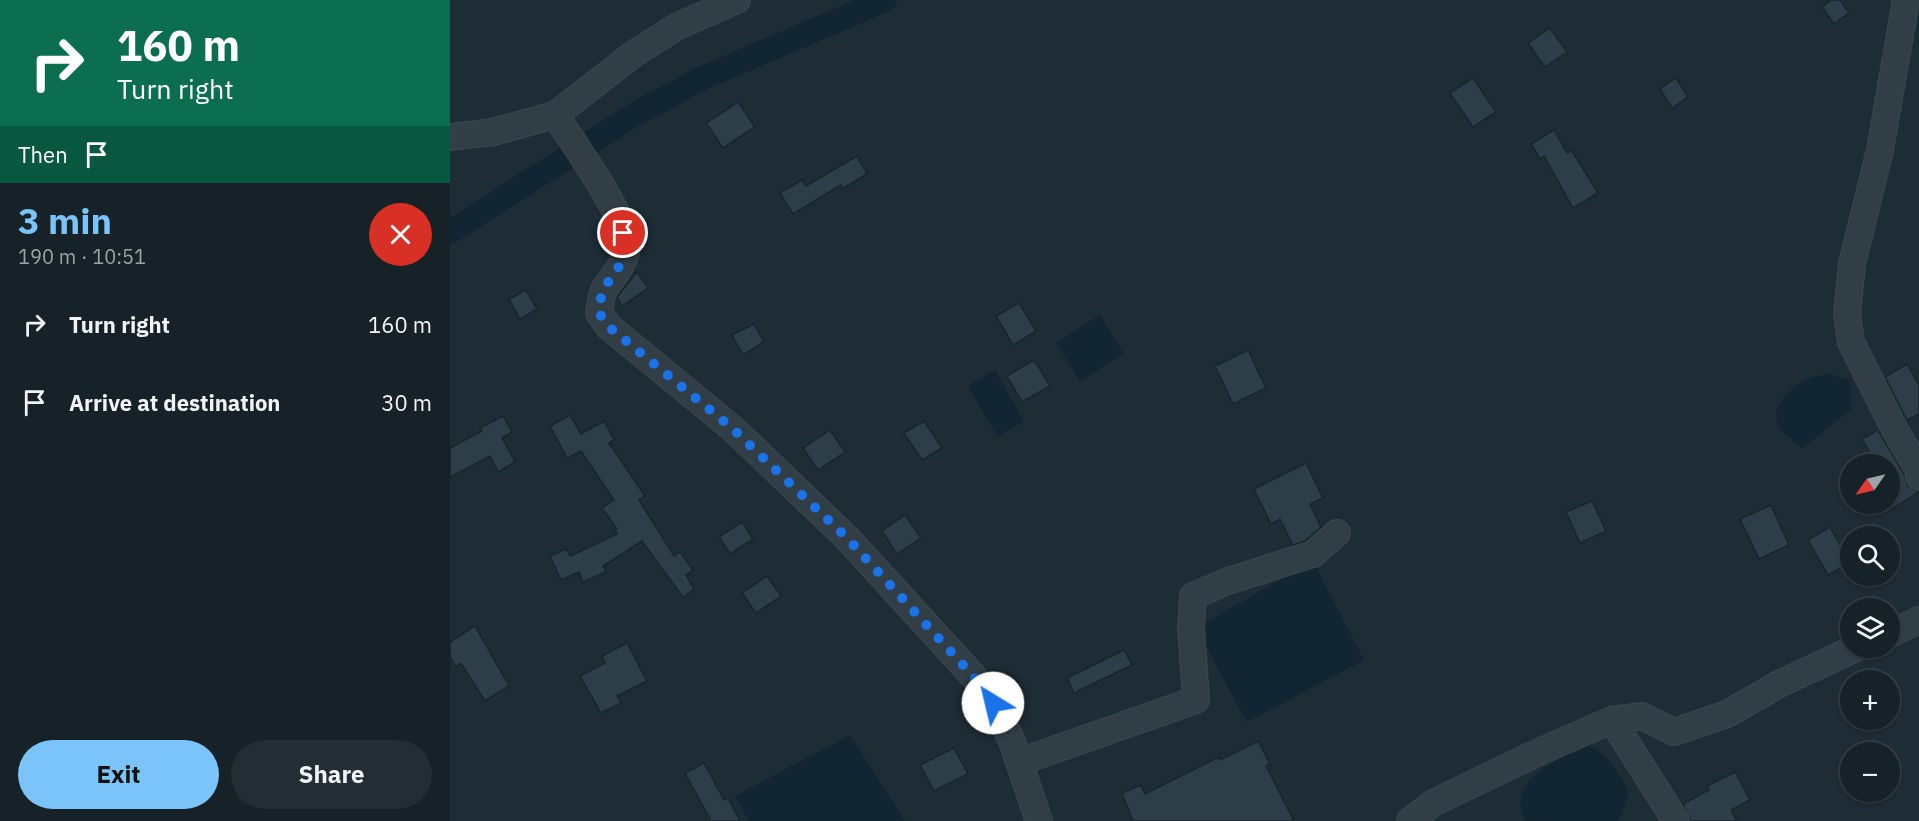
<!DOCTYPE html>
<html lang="en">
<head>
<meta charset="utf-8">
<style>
  :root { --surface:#162128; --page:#232e34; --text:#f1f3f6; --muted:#9ea3a8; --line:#353e45; --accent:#7ac4f9 }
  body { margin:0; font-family:"IBM Plex Sans",sans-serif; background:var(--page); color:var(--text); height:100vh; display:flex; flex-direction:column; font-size:22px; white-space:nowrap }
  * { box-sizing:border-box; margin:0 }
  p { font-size:20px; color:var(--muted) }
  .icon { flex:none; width:33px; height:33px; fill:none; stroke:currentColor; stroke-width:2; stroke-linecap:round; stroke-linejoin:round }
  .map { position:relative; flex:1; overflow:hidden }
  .details { display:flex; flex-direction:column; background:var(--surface); width:450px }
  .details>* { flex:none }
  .banner { background:#0b6e4f; color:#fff; overflow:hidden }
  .needle { width:39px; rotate:236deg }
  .controls { position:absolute; left:1390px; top:454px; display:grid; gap:12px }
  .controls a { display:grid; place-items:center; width:60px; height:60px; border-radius:50%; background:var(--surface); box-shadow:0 2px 4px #0004,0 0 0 2px var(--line); font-size:30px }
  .pin { position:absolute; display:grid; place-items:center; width:51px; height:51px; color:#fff; margin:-26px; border:3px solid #fff; border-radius:50%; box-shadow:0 2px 6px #0007 }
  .me { position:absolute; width:66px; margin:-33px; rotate:324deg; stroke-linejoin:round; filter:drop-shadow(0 0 4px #0008) }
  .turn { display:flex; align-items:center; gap:21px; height:126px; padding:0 18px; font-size:27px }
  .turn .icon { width:78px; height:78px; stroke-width:2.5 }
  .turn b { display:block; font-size:42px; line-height:51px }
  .then { display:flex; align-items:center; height:57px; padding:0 18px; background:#0003; gap:12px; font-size:22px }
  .round { display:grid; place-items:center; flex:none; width:63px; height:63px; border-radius:32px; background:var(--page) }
  .overview { display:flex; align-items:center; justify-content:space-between; height:102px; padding:0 18px }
  h1 { font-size:36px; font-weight:700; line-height:45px; color:var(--accent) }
  .action { display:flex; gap:12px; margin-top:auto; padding:12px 18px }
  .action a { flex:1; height:69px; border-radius:36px; background:var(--accent); color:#111; font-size:24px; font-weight:700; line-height:69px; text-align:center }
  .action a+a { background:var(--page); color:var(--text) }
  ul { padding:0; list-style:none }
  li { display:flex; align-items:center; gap:18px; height:78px; padding:0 18px }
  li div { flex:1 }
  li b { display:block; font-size:22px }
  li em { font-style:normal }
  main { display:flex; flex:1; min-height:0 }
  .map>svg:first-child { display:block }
  .water { fill:#122532 }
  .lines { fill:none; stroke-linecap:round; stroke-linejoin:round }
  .canal { stroke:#122532; stroke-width:24 }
  .building { fill:#2d3e49; stroke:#19252c; stroke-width:1.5 }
  .minor-casing { stroke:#3b474f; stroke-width:28 }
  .minor { stroke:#323e46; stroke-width:26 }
  .route { stroke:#1a73e8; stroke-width:10; stroke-dasharray:0 18 }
</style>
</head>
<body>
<main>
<section class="details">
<div class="banner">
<div class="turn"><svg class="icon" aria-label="right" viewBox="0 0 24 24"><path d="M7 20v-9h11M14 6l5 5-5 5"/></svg><div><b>160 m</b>Turn right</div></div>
<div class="then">Then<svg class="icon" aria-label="arrive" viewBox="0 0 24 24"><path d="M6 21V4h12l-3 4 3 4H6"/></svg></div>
</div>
<div class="overview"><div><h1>3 min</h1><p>190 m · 10:51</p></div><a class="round" style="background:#d93025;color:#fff"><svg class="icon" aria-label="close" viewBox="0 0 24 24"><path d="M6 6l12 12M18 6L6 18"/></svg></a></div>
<ul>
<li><svg class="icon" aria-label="right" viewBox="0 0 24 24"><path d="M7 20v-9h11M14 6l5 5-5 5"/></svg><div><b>Turn right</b></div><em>160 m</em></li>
<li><svg class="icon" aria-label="arrive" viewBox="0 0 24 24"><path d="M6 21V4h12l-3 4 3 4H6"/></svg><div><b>Arrive at destination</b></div><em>30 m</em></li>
</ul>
<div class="action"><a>Exit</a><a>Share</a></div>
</section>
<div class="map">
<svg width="1469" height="821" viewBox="0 0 1469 821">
  <rect width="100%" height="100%" fill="#1e2c35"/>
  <!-- water -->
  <g class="water">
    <polygon points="650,315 674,354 630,381 606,343"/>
    <polygon points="545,370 574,422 547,436 518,386"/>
    <path d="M 1379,374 L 1400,380 L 1401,409 L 1352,449 L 1327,426 C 1327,420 1325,412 1328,407 C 1338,387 1358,376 1379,374 Z"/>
    <polygon points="863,561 914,660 797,722 746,628"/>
    <polygon points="400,735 455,821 299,821 285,796"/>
    <path d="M 1136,745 C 1160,755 1167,770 1179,793 L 1171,816 L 1166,821 L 1076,821 C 1054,782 1107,760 1136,745 Z"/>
  </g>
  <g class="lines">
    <!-- canal -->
    <polyline class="canal" points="0,232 190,111 257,76 435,0"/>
  </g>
  <!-- building -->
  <g class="building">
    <polygon points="1381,0 1390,0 1399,13 1384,24 1372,7"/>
    <polygon points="1100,28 1117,52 1095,67 1078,43"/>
    <polygon points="1023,78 1046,112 1023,127 1000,93"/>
    <polygon points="1226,78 1238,97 1222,108 1210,89"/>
    <polygon points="288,102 305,127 273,148 256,123"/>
    <polygon points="1104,130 1117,153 1122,151 1148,193 1123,208 1094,156 1090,159 1081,144"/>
    <polygon points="407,156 417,174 392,189 391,185 343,214 330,193 352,180 356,186"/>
    <polygon points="187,272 198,288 172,306 167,297"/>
    <polygon points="76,290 87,309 70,319 59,299"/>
    <polygon points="569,303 586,331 563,345 546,316"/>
    <polygon points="304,324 314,342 293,355 282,335"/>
    <polygon points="798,350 816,388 783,404 765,366"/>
    <polygon points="584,360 600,386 572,402 557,376"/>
    <polygon points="1457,364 1469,385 1469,414 1457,420 1435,377"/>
    <polygon points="120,415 131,434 154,421 164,440 159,443 195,496 189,500 224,556 230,552 243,570 236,575 244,589 233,597 192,541 153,566 156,572 133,582 129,572 111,580 100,556 116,549 120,556 167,534 165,531 167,529 152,508 164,500 131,451 117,458 100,426"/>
    <polygon points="53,416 62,432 52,438 65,462 48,472 40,456 0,477 0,448 32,431 30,428"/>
    <polygon points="474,421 492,448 472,460 454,433"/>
    <polygon points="380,430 395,452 368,470 353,448"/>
    <polygon points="1428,430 1454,474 1457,486 1469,492 1440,510 1440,465 1427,465 1412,439"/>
    <polygon points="856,463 873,498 860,504 871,527 855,541 843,545 830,519 821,524 804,489"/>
    <polygon points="1142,501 1156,531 1130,543 1116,512"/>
    <polygon points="1321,505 1339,545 1309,559 1290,519"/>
    <polygon points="455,515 471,538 447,554 432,531"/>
    <polygon points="292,522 303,539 280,554 269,537"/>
    <polygon points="1380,527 1400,563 1378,575 1358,540"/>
    <polygon points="317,576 331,596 306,613 292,593"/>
    <polygon points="25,626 59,686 35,701 11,663 6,667 0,656 0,642"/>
    <polygon points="177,643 197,681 167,696 171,703 151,713 130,676 155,663 152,656"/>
    <polygon points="674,650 682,665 624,693 617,678"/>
    <polygon points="808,741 820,764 816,766 844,821 683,821 672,793 691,785 695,794 769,757 770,760"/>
    <polygon points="504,748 518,774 484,791 470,765"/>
    <polygon points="254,763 274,800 278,798 290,821 261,821 235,773"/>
    <polygon points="1285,772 1300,800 1281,810 1287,821 1241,821 1233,804 1259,790 1257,786"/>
  </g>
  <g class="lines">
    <!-- minor casing -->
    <g class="minor-casing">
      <g id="minor">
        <polyline points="1456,0 1430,150 1402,264 1397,314 1401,342 1445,430 1468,469 1469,477"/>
        <path d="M 105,115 C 122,141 176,216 177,245 C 177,262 162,277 154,290 C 151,297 150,305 149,313 L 159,327 L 282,428 L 398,539 L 524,677 L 543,703 L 562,741 L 589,821"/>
        <polyline points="0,137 43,132 105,115 185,53 228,26 287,0"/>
        <polyline points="1440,634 1469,620"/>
        <polyline points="1162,720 1226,821"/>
        <polyline points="569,762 746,700 741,627 743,596 778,581 863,554 887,533"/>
        <polyline points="960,821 983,803 1091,751 1162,720 1192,716 1224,732 1277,714 1331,683 1406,648"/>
      </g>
    </g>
    <!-- minor -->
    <use href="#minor" class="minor"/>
  </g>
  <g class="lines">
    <!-- route -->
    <path class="route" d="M 173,233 C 183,262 161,270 152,294 C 150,300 150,307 149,313 L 159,327 L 282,428 L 398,539 L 524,677 L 543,703"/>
  </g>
</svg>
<div class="controls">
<a><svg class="needle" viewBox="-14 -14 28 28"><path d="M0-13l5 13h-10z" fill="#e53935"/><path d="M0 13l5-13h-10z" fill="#9ea3a8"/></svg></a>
<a><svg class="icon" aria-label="search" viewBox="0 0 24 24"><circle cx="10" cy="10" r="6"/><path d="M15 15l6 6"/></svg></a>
<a><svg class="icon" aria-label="layers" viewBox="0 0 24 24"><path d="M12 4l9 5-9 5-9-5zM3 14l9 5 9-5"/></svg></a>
<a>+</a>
<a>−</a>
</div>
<div class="pin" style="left:173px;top:233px;background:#d93025"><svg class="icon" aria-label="arrive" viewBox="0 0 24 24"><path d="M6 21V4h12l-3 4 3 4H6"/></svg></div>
<svg class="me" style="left:543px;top:703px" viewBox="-20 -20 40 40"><circle r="19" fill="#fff"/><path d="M0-13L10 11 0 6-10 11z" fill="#1a73e8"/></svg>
</div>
</main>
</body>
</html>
